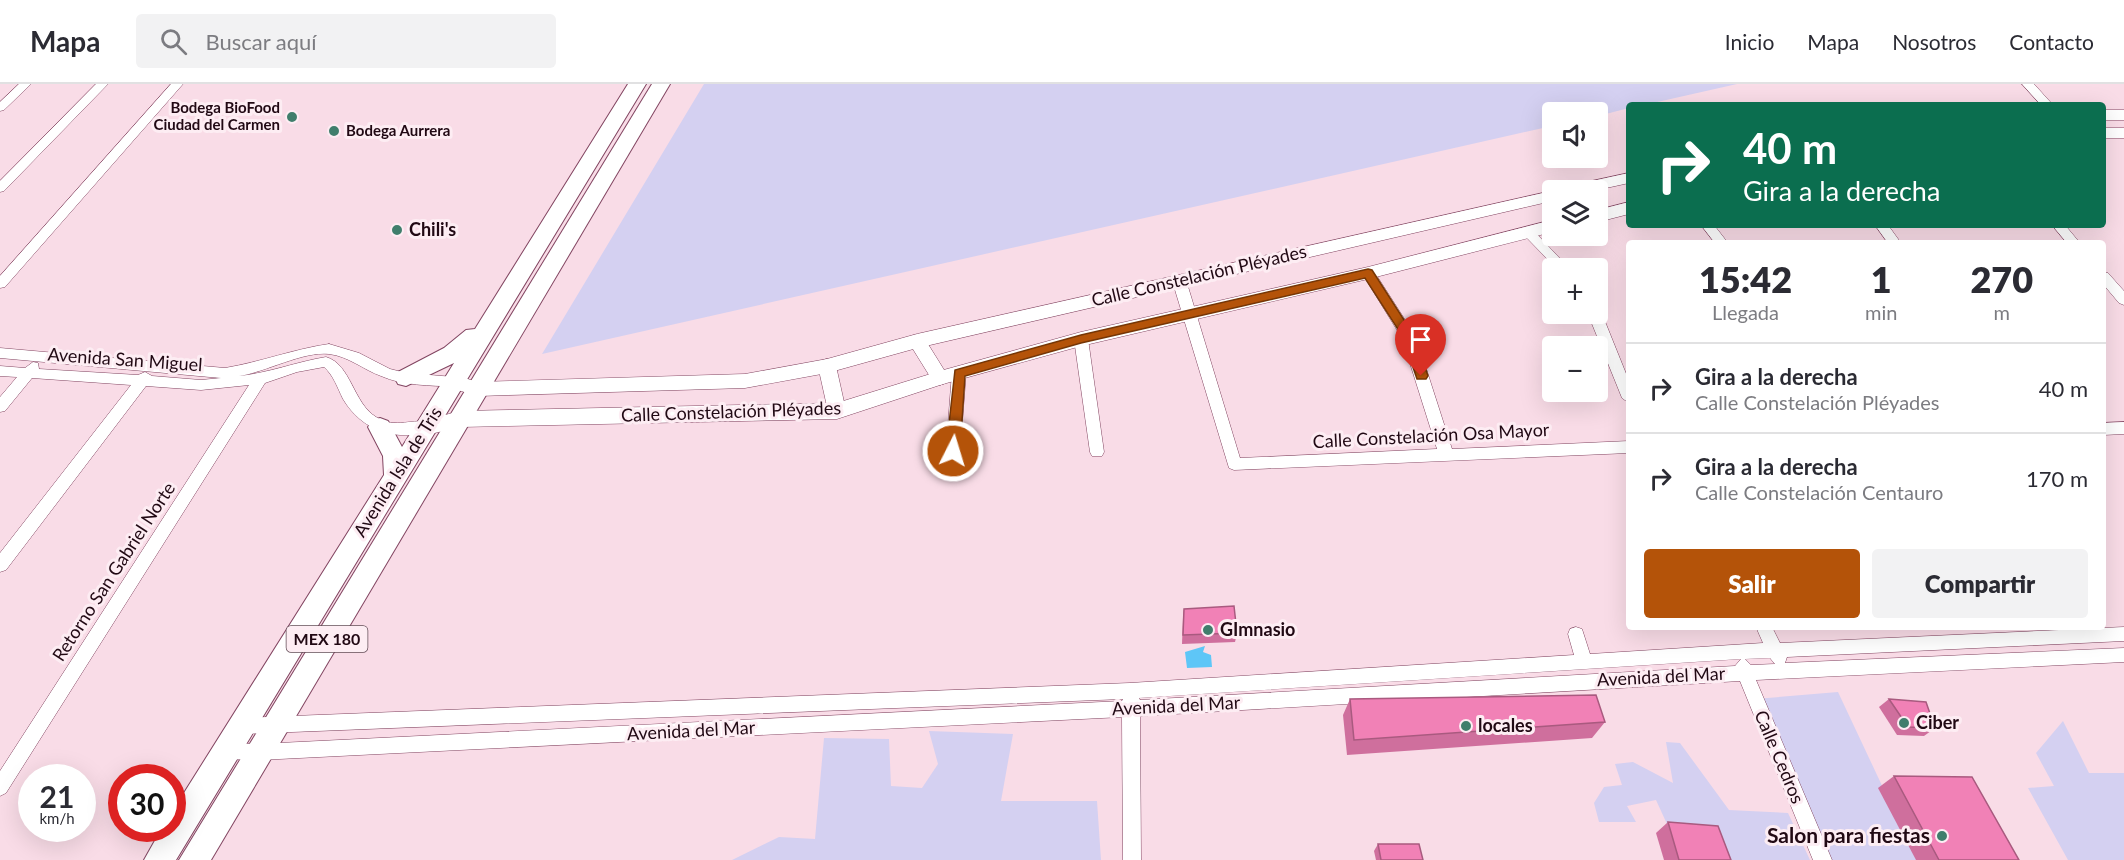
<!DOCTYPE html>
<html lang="es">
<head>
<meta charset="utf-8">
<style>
  :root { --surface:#fff; --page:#f2f2f3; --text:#2b2b33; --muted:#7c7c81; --line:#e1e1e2; --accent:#b45309 }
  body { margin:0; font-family:Lato,sans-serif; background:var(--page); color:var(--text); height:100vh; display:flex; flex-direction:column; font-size:22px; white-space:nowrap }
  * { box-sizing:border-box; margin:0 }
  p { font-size:20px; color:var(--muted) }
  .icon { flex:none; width:33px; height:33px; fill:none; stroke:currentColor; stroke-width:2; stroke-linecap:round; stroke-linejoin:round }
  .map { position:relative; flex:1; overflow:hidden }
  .drawer { position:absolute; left:1626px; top:156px; width:480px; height:390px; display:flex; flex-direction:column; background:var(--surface); border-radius:6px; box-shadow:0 6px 24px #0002 }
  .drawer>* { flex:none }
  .hud { position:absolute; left:1626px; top:18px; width:480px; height:126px; border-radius:6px; box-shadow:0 6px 24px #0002; background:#0b6e4f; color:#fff; overflow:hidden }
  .tools { position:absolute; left:1542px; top:18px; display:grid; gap:12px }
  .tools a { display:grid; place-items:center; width:66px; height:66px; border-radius:6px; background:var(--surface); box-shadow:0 6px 24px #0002; font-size:30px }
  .speed { position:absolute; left:18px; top:680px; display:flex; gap:12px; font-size:30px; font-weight:700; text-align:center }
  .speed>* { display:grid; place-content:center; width:78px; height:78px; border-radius:50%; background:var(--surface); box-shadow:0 6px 24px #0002; line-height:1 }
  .speed small { font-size:15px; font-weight:400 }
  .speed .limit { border:9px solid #d22; background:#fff; color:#111 }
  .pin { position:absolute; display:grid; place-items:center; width:51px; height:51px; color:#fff; margin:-62px -26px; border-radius:50% 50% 50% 0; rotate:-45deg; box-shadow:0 0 6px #0007 }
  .pin .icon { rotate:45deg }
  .me { position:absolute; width:66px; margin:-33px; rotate:5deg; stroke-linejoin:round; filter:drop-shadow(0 0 4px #0008) }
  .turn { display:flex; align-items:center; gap:21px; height:126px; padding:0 18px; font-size:27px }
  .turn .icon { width:78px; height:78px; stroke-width:2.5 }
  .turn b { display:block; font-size:42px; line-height:51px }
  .eta { display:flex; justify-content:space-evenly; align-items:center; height:102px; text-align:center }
  .eta b { font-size:36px; font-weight:800; line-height:42px }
  .primary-button { display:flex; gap:12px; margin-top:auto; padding:12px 18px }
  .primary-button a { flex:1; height:69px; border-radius:6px; background:var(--accent); color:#fff; font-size:24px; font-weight:800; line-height:69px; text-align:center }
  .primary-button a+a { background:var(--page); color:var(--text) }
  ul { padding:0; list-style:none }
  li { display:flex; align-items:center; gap:18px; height:90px; padding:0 18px; border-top:2px solid var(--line) }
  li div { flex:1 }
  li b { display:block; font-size:22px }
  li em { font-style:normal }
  header { display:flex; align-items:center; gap:36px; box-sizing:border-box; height:84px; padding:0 30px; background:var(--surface); border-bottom:2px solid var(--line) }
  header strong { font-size:28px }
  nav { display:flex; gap:33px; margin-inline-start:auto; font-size:21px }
  .search { width:420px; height:54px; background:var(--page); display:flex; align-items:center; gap:15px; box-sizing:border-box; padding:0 21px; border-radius:6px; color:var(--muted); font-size:22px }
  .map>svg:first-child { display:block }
  .green { fill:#d4d0f1 }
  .water { fill:#5ec6f7 }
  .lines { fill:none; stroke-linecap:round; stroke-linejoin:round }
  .minor-casing { stroke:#824561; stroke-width:1 }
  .tertiary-casing { stroke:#824561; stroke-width:1 }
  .secondary-casing { stroke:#824561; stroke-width:1 }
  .primary-casing { stroke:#824561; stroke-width:2 }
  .minor { fill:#fff; fill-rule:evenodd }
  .tertiary { fill:#fff; fill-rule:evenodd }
  .secondary { fill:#fff; fill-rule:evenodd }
  .primary { fill:#fff; fill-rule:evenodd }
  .wall { fill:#cf6f9d }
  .building { fill:#f181b6; stroke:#a95a7f; stroke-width:1.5 }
  .route { fill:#b45309; stroke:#753606; stroke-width:1.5 }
  .poi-dot { fill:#407e6c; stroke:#fdedf3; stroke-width:2 }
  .labels { text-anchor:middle; stroke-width:6; stroke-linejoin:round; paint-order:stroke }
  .far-poi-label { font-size:15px; font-weight:bold; fill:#210914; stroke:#fdedf3; text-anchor:end }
  .shield { fill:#fdedf3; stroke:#634d57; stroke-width:1.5 }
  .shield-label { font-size:16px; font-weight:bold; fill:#210914 }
  .poi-label { font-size:18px; font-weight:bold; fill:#210914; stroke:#fdedf3; text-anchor:start }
  .street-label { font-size:18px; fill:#210914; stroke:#fdedf3 }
  .near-poi-label { font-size:21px; font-weight:bold; fill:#210914; stroke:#fdedf3; text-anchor:end }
</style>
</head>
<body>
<header>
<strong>Mapa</strong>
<div class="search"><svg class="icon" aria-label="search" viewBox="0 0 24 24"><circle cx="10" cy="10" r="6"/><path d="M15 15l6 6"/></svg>Buscar aquí</div>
<nav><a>Inicio</a><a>Mapa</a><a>Nosotros</a><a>Contacto</a></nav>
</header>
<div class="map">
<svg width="2124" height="776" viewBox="0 0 2124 776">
  <rect width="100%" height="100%" fill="#f9dce7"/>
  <!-- green -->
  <g class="green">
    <polygon points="704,0 1737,0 1644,21 1629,21 1629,24 1598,32 1598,28 1552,28 1552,42 542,270"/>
    <polygon points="1838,608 1917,776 1824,776 1755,615"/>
    <polygon points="2063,637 2089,689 2124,689 2124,776 2068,776 2028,704 2054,702 2036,669"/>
    <polygon points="929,647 1013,650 1001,717 1097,717 1101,776 732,776 779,753 815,755 824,654 889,655 891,702 922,704 938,680"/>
    <polygon points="1666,658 1680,659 1729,726 1788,729 1810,776 1718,776 1667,740 1656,716 1627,722 1636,738 1599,738 1594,719 1604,703 1622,701 1615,680 1633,678 1673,699"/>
  </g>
  <!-- water -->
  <polygon class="water" points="1205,562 1203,568 1211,571 1212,583 1187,584 1185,568"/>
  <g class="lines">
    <!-- minor casing -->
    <g class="minor-casing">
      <g id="minor">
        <polygon points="19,0 31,0 4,26 0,27 0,18"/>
        <polygon points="96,0 108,0 4,107 0,108 0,97"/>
        <polygon points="171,0 183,0 5,203 0,204 0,192"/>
        <polygon points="2022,0 2034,0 2053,21 2041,21"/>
        <polygon points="1701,141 1714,141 1728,159 1715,159"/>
        <polygon points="1875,141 1888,141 1901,159 1888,159"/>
        <polygon points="2052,141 2065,141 2080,159 2067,159"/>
        <polygon points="1528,144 1532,145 1569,184 1556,184 1524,151 1522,148"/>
        <polygon points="1368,185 1373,186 1416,253 1452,365 1629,357 1629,369 1234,386 1229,384 1172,196 1179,192 1186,196 1240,374 1437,365 1402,254 1362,189"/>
        <polygon points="2103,188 2108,189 2124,207 2124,221 2119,219 2103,200"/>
        <polygon points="1598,226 1602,230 1629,297 1629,319 1622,314 1588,230 1598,230"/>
        <polygon points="1081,250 1088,255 1104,368 1102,372 1092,372 1090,368 1074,255"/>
        <path d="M 329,260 L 359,269 L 390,285 L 406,289 L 454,293 L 461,298 L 454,303 C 430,301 403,302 381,292 C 364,286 348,272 329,270 C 303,267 266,288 239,292 C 269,289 296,278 326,273 C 351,280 353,319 376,333 C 396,346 413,333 431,339 L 433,343 L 431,347 C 396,358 362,347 343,315 C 337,303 334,292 324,283 L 297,288 L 265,299 L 6,709 L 0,712 L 0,687 L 249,301 L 201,306 L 146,302 L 6,486 L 0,488 L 0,469 L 131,301 L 32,294 L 5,327 L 0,328 L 0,313 L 17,293 L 0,292 L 0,282 L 25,284 L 33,278 L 38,279 L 39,285 L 138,291 L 145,288 L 152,292 L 201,296 L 221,294 L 0,274 L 0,264 L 225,284 C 261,278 294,265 329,260 Z"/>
        <polygon points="959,284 966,289 960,367 958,371 948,371 946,367 952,289"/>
        <polygon points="2124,338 2124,350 2103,351 2103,339"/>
        <path d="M 1576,543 L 1582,545 L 1590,570 L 1763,559 L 1756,543 L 1772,543 L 1780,559 L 2124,543 L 2124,557 L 1787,573 L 1785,579 L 2124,564 L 2124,578 L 1756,596 L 1832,776 L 1813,776 L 1740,597 L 1140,632 L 1141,776 L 1123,776 L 1122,633 L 259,676 L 228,675 L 222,673 L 219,667 L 222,661 L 228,659 L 259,660 L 1122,617 L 1123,615 L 242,650 L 236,648 L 233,642 L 236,636 L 242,634 L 1130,599 L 1574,571 L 1568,550 L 1570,545 ZM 1770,574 L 1775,580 L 1751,581 L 1745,575 ZM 1741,575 L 1735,582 L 1140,616 L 1139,614 Z"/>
      </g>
    </g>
    <!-- tertiary casing -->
    <g class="tertiary-casing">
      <g id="tertiary">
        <polygon points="917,251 923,252 946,289 949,294 946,299 940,301 934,299 911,262 908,257 911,252"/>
        <polygon points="827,275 833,277 836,282 846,327 844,332 837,334 830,332 828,327 818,282 821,277"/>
      </g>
    </g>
    <!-- secondary casing -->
    <g class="secondary-casing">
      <g id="secondary">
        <rect x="2103" y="26" width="21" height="10"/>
        <rect x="2103" y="44" width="21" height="10"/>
        <polygon points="1629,89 1629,99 1597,106 1567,106 1569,102"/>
        <polygon points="1552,107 1552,117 917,264 827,289 745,304 478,312 447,303 444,298 447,293 454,291 478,298 745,290 827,275 917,250"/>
        <polygon points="1629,118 1629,130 1598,138 1598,126"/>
        <polygon points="1552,136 1552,148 1368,195 1081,262 943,300 837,335 460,343 426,351 419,348 416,343 419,338 460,327 837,319 940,287 1081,248 1368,183"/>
      </g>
    </g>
    <!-- primary casing -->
    <g class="primary-casing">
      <g id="primary">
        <polygon points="628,0 646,0 176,776 144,776 162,744 172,744 172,728 384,391 383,372 368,343 372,337 380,334 388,337 402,363 454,279 406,302 398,300 395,294 398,288 444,264 466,246 475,245"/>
        <polygon points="652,0 670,0 211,776 179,776"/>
      </g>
    </g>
    <!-- minor -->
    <use href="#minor" class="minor"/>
    <!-- tertiary -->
    <use href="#tertiary" class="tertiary"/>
    <!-- secondary -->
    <use href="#secondary" class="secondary"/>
    <!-- primary -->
    <use href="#primary" class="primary"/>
  </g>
  <!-- wall -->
  <g class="wall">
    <polygon points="1184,525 1237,549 1235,558 1182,560 1183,534"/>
    <polygon points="1350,615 1605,638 1592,654 1347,671 1343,631"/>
    <polygon points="1889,615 1935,644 1924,652 1897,651 1879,623"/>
    <polygon points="1894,692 2019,776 1916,776 1878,704"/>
    <polygon points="1668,738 1731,776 1664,776 1656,749"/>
    <polygon points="1378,760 1423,776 1376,776 1374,767"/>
  </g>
  <!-- building -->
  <g class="building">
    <polygon points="1234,522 1237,549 1183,551 1184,525"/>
    <polygon points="1596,611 1605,638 1354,656 1350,615"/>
    <polygon points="1889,615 1926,618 1935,644 1908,643"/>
    <polygon points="1894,692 1972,693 2019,776 1939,776"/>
    <polygon points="1668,738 1718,742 1731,776 1679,776"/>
    <polygon points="1378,760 1419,760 1423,776 1381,776"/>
  </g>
  <!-- route -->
  <polygon class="route" points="1368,185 1372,186 1415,253 1428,292 1426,295 1417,295 1403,253 1365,194 1081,259 965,292 960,367 953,372 946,367 955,286 1081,251"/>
  <!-- markers -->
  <g class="poi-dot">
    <circle cx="292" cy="33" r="6"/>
    <circle cx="334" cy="47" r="6"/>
    <circle cx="397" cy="146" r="6"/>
    <circle cx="1208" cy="546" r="6"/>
    <circle cx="1904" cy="639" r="6"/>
    <circle cx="1466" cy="642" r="6"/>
    <circle cx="1942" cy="752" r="6"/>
  </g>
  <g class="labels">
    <!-- far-poi labels -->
    <g class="far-poi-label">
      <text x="280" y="29">Bodega BioFood<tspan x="280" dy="17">Ciudad del Carmen</tspan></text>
      <text x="346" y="52" text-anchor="start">Bodega Aurrera</text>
    </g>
    <!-- shield labels -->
    <rect class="shield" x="286.5" y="542" width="81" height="26" rx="4.5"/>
    <g class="shield-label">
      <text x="327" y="561">MEX 180</text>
    </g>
    <!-- poi labels -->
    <g class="poi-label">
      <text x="409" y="152">Chili's</text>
      <text x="1220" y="552">GImnasio</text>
      <text x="1916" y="645">Ciber</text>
      <text x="1478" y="648">locales</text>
    </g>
    <!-- street labels -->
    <g class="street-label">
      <text transform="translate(1199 192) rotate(-13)" y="6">Calle Constelación Pléyades</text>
      <text transform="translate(125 276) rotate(4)" y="6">Avenida San Miguel</text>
      <text transform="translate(731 328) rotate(-2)" y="6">Calle Constelación Pléyades</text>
      <text transform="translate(1431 352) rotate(-3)" y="6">Calle Constelación Osa Mayor</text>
      <text transform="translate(398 388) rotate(-58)" y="6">Avenida Isla de Tris</text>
      <text transform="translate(114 488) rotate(-57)" y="6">Retorno San Gabriel Norte</text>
      <text transform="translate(1661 593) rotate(-3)" y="6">Avenida del Mar</text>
      <text transform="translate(1176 622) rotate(-3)" y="6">Avenida del Mar</text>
      <text transform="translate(691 647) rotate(-3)" y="6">Avenida del Mar</text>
      <text transform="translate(1779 673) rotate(67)" y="6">Calle Cedros</text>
    </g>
    <!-- near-poi labels -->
    <g class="near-poi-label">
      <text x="1930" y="759">Salon para fiestas</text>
    </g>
  </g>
</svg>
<div class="tools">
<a><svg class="icon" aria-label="sound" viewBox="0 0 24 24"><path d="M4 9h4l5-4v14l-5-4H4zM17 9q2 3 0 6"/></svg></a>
<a><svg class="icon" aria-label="layers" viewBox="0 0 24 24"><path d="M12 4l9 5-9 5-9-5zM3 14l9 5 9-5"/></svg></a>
<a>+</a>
<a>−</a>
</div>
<div class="speed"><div>21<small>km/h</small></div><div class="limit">30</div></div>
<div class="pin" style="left:1421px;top:292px;background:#d93025"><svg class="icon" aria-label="arrive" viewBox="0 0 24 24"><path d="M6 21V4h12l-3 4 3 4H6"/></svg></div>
<svg class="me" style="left:953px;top:367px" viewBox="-20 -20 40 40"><circle r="17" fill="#b45309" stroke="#fff" stroke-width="3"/><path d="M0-11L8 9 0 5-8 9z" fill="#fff"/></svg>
<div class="hud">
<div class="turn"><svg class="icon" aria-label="right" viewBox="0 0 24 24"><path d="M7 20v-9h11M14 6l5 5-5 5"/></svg><div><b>40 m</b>Gira a la derecha</div></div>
</div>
<section class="drawer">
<div class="eta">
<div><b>15:42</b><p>Llegada</p></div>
<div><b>1</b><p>min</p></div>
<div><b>270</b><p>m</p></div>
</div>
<ul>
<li><svg class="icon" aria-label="right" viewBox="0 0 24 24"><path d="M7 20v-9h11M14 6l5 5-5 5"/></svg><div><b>Gira a la derecha</b><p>Calle Constelación Pléyades</p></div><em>40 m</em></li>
<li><svg class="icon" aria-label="right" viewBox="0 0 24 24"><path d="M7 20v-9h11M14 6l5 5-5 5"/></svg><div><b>Gira a la derecha</b><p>Calle Constelación Centauro</p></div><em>170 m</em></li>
</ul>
<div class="primary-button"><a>Salir</a><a>Compartir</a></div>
</section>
</div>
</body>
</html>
